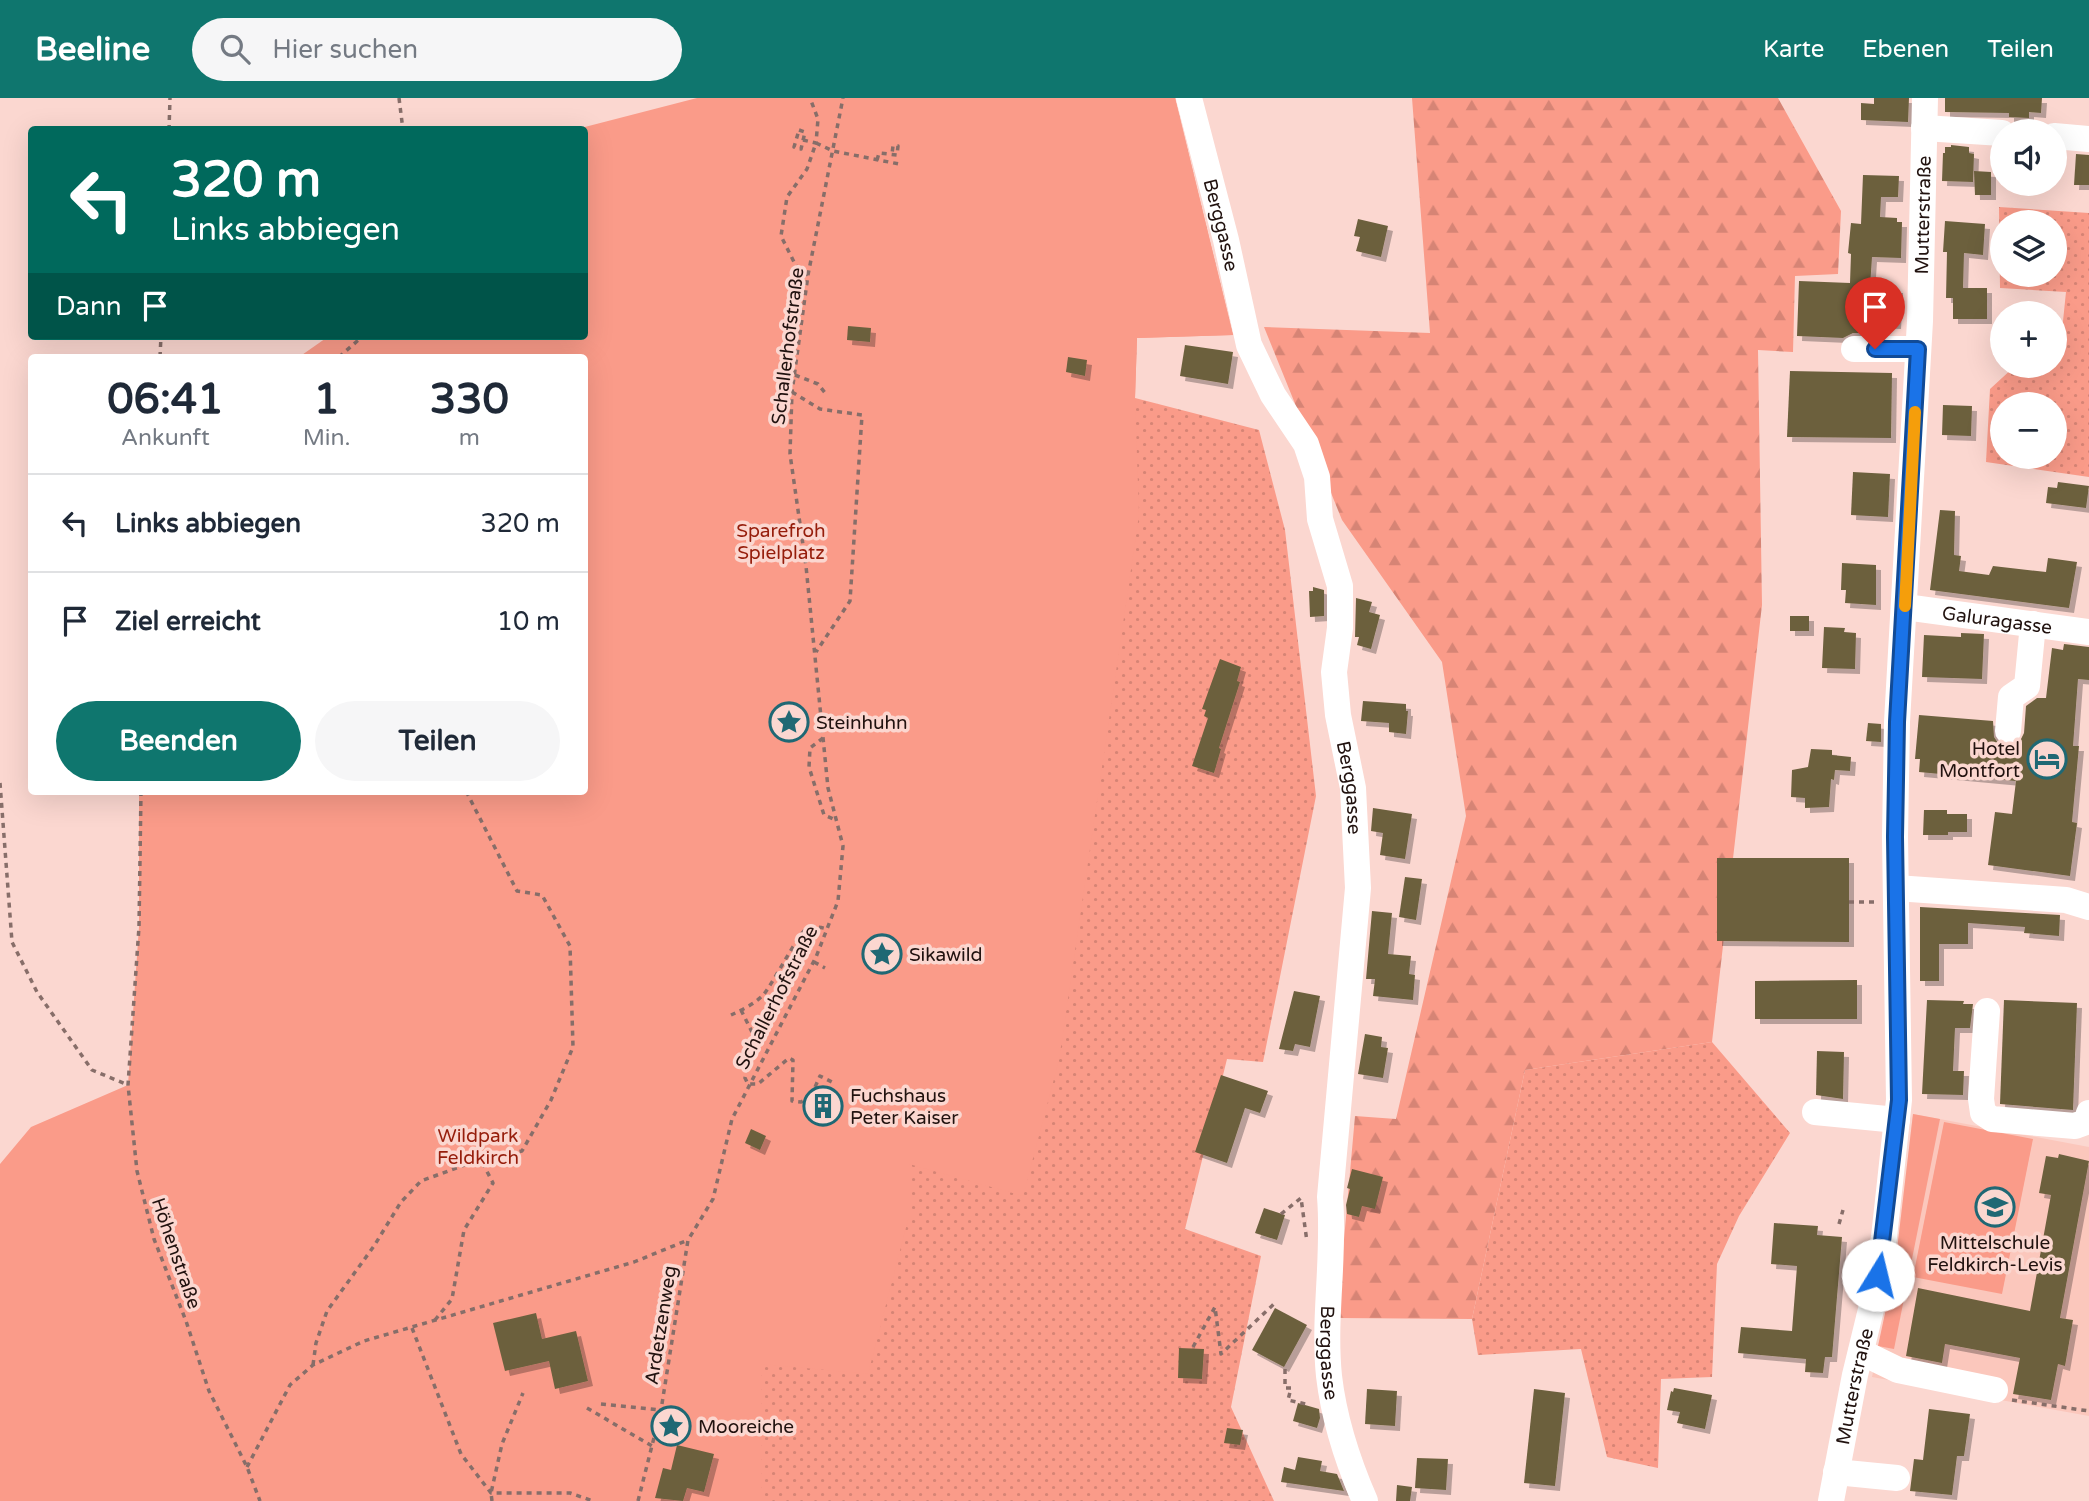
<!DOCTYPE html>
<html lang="de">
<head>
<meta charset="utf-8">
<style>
  :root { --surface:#fff; --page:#f6f6f7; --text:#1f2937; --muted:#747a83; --line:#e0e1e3; --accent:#0f766e }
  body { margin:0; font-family:"Varela Round",sans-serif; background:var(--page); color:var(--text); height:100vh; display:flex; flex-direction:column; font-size:26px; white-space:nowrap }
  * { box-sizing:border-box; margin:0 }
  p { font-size:23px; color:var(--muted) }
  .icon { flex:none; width:38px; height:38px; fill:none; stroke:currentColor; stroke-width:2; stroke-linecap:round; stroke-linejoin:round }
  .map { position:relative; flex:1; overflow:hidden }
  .sheet { position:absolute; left:28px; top:256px; width:560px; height:441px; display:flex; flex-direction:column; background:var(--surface); border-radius:7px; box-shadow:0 7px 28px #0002 }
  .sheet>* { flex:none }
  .top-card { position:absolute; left:28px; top:28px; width:560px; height:214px; border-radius:7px; box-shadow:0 7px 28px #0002; background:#00695c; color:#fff; overflow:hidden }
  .tools { position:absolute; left:1990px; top:21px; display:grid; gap:14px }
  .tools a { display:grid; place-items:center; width:77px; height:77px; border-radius:50%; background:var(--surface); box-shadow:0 7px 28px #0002; font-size:35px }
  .pin { position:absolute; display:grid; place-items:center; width:60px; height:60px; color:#fff; margin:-72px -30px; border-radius:50% 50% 50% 0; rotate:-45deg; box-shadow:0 0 7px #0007 }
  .pin .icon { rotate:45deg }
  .me { position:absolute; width:77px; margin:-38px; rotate:9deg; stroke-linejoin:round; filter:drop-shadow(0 0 5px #0008) }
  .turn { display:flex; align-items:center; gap:24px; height:147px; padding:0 28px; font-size:32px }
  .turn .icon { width:91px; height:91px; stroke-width:2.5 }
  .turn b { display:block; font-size:49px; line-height:60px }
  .then { display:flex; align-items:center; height:66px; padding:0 28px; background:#0003; gap:14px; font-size:26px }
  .eta { display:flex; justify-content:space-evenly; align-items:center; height:119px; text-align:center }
  .eta b { font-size:42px; font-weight:700; line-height:49px }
  .cta { display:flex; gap:14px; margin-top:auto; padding:14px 28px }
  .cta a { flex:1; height:80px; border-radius:42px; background:var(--accent); color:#fff; font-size:28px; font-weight:700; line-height:80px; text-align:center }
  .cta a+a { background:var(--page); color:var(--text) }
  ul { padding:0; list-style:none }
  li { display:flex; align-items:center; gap:21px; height:98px; padding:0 28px; border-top:2px solid var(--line) }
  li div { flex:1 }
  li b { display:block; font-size:26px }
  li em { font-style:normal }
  header { display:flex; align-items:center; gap:42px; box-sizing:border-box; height:98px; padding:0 35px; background:var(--accent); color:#fff }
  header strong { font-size:33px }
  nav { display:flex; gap:38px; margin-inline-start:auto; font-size:24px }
  .search { width:490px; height:63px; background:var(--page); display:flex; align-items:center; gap:18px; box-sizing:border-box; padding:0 24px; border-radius:38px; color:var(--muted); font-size:26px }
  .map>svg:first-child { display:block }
  .built { fill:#fbc7bc }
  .grass { fill:url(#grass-dots); fill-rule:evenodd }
  .forest { fill:url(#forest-firs) }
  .park { fill:#fa9b89 }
  .building { fill:#6c603e; filter:url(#shadow) }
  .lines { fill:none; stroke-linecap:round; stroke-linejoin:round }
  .path { stroke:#876e69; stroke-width:3.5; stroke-dasharray:5 5; stroke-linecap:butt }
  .minor { stroke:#fff; stroke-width:26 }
  .route-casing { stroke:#114b97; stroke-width:18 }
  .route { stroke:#1a73e8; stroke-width:12 }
  .slow { stroke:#f59e0b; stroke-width:12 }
  .labels { text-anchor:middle; stroke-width:7; stroke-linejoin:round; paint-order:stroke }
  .street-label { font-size:19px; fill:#21120f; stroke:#fbd7d0 }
  .park-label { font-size:19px; fill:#961d0b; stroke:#fbd7d0 }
  .poi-label { font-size:19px; fill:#21120f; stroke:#fbd7d0; text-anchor:start }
</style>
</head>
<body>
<header>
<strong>Beeline</strong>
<div class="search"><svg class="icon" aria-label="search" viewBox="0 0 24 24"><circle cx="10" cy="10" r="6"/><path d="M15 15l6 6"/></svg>Hier suchen</div>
<nav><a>Karte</a><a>Ebenen</a><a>Teilen</a></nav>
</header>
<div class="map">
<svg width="2089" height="1403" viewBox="0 0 2089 1403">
  <defs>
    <pattern id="grass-dots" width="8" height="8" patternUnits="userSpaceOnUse" patternTransform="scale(1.75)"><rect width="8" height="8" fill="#fa9b89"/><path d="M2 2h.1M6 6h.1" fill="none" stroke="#d68475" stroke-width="1.8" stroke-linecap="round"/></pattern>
    <pattern id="forest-firs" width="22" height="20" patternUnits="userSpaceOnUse" patternTransform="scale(1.75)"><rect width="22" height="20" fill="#fa9b89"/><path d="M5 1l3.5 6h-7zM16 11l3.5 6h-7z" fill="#d68475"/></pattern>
    <filter id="shadow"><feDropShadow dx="5" dy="5" stdDeviation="0" flood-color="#0004"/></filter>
  </defs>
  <rect width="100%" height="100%" fill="#fbd7d0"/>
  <!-- built -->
  <polygon class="built" points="1913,1016 2089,1049 2089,1318 1872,1279 1895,1169"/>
  <!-- grass -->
  <g class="grass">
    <polygon points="1175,0 1233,237 1137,240 1135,300 1259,332 1285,432 1316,698 1263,964 1227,961 1185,1131 1261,1158 1231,1309 1274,1403 761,1403 759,1003 1120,173"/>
    <path d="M 1999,109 L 2089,115 L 2089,379 L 1986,364 L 1990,291 L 2015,268 L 2054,268 L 2055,252 L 2060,252 L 2066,194 L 2000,190 ZM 2002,124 L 2054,124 L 2054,177 L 2002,177 ZM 2002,306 L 2054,306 L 2054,359 L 2002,359 Z"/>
    <polygon points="1712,944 1790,1035 1739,1118 1717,1166 1712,1279 1661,1281 1658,1370 1607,1359 1581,1251 1478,1257 1472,1221 1525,972"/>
  </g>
  <!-- forest -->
  <polygon class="forest" points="1412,0 1778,0 1841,113 1838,176 1795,178 1793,254 1758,252 1762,507 1712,944 1525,972 1472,1221 1337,1220 1355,1018 1396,1021 1466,718 1442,564 1342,422 1264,229 1430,235"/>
  <!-- park -->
  <g class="park">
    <polygon points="697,0 1175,0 1233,237 1137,240 1135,300 1139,417 1059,962 1023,1098 909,1066 909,1118 868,1276 761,1266 761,1403 0,1403 0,1066 31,1029 128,987 139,829 139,693 584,693 584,259 299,259 329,238 584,238 584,32 577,31"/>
    <polygon points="1913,1016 1940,1021 1894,1251 1878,1248 1895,1169"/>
    <polygon points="1944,1024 2033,1041 2002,1196 1913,1179"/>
  </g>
  <!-- building -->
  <g class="building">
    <polygon points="1874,0 1909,0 1908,24 1861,22 1861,5 1874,6"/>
    <polygon points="1945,0 2042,0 2041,15 2029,14 2029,20 2009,19 2009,15 1945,14"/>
    <polygon points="1951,47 1969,49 1969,55 1974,56 1973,84 1942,83 1943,55 1945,55 1945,49 1951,49"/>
    <polygon points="2076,56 2089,57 2089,87 2074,87"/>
    <polygon points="1974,73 1991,74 1991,97 1975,97"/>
    <polygon points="1863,77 1899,78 1898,99 1881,99 1880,119 1897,120 1897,124 1902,124 1901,160 1872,159 1870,189 1898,190 1896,226 1871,225 1870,235 1853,235 1843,240 1797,238 1799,183 1850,185 1851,156 1848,155 1851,125 1861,126"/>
    <polygon points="1358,121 1388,128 1381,159 1356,153 1360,139 1354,138"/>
    <polygon points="1945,123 1985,126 1983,157 1964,155 1963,190 1987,190 1987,221 1953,221 1953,200 1946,200 1947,154 1943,154"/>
    <polygon points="848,228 871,230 870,244 847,242"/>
    <polygon points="1185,247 1233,254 1228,286 1180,278"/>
    <polygon points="1068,259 1087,262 1085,278 1066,274"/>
    <polygon points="1790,273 1892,275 1891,340 1787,339"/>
    <polygon points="1943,307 1972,308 1971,338 1942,337"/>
    <polygon points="1853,374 1890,376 1888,419 1851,417"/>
    <polygon points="2058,384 2089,388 2086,410 2046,405 2048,389 2057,390"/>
    <polygon points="1940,412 1955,413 1954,457 1961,458 1959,473 1989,477 1993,468 2046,474 2048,460 2077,464 2069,510 1930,492"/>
    <polygon points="1842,465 1876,467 1876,507 1845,505 1846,492 1841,492"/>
    <polygon points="1313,489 1324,492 1324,518 1310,519 1309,493 1313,493"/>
    <polygon points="1356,500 1372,504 1369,514 1380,517 1371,551 1357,547 1359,539 1355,539"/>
    <rect x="1790" y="518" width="19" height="15"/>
    <polygon points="1824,529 1845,530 1844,534 1856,535 1855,571 1822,570"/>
    <polygon points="1961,535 1984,536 1982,581 1922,579 1924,537 1961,539"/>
    <polygon points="2064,546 2089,549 2089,582 2078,581 2073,648 2079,648 2072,724 2077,725 2070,778 1988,767 1995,714 2012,716 2016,683 1919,674 1920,661 1915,661 1919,617 1993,623 1994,639 1998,645 2007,649 2015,647 2021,641 2024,635 2026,608 2037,600 2046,600 2052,550 2063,552"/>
    <polygon points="1220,561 1241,569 1237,583 1240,584 1219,650 1221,651 1214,675 1192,668 1208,620 1204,618 1206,612 1202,611"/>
    <polygon points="1363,603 1406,606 1406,613 1408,613 1406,636 1389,634 1389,625 1361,623"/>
    <polygon points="1868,625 1881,626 1881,644 1866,643"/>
    <polygon points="1811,651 1832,652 1832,657 1851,659 1850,673 1835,672 1834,682 1831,681 1829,709 1805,710 1805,700 1791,699 1792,672 1808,669"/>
    <polygon points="1373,710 1412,716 1405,761 1380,757 1383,735 1371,733"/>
    <polygon points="1924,712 1947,712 1947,716 1967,716 1967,734 1948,734 1948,737 1923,737"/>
    <polygon points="1717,760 1849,760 1849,844 1717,843"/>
    <polygon points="1405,779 1422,781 1416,822 1399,819"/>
    <polygon points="1920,809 2060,817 2059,838 2024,835 2025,829 1968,825 1968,846 1939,846 1939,883 1920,883"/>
    <polygon points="1372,813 1392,815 1388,856 1411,858 1409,876 1415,877 1413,902 1373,898 1375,881 1366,881"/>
    <polygon points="1857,882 1857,921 1755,921 1755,883"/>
    <polygon points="1294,893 1320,898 1310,949 1295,946 1293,953 1279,951"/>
    <polygon points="1927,902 1964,903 1963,906 1973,906 1970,930 1955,930 1953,973 1964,973 1963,997 1922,996"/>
    <polygon points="2004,902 2077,905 2073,1012 2000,1006"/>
    <polygon points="1365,936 1382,939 1381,949 1388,950 1383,980 1358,976"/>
    <polygon points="1817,953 1844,954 1843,1001 1816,997"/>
    <polygon points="1221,977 1268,993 1260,1015 1245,1010 1227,1065 1195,1054"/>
    <polygon points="820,994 834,1000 827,1019 812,1013"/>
    <polygon points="751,1031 766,1038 760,1052 745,1045"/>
    <polygon points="2059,1056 2089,1063 2060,1220 2073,1222 2065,1268 2058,1266 2051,1302 2013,1296 2020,1260 1945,1246 1942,1265 1906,1258 1918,1190 2030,1213 2051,1097 2039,1095 2046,1058 2058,1060"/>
    <polygon points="1352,1071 1383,1079 1375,1111 1362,1108 1359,1119 1347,1116 1346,1107 1350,1091 1347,1090"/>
    <polygon points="1264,1110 1285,1117 1277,1142 1255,1135"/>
    <polygon points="1774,1125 1818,1128 1817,1137 1842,1139 1832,1259 1825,1259 1823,1275 1805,1274 1806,1261 1738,1255 1741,1229 1792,1233 1797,1168 1771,1166"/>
    <polygon points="1275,1210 1307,1227 1284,1269 1252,1252"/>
    <polygon points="536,1215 542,1241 576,1233 588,1283 555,1291 549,1263 505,1273 493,1225"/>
    <polygon points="1179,1250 1204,1251 1202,1281 1178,1280"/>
    <polygon points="1674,1290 1712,1297 1705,1331 1677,1325 1680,1314 1667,1312 1671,1293 1673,1294"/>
    <polygon points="1367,1291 1397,1293 1395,1328 1365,1326"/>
    <polygon points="1534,1291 1565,1295 1555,1388 1524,1385"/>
    <polygon points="1298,1305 1319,1311 1320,1320 1317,1330 1293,1323"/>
    <polygon points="1929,1311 1970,1316 1964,1358 1957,1358 1952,1397 1910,1393 1914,1361 1923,1362"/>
    <polygon points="1227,1330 1243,1332 1240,1347 1224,1345"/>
    <polygon points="677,1347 714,1356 704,1394 687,1390 683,1403 655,1400 663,1370 671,1372"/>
    <polygon points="1298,1359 1322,1363 1320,1373 1337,1376 1344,1393 1281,1384 1284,1369 1295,1372"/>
    <polygon points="1417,1360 1448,1361 1446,1392 1415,1390"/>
    <polygon points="1397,1387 1412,1389 1410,1403 1396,1403"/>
  </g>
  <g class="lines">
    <!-- path -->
    <g class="path">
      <polyline points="399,0 403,32"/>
      <polyline points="169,32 170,0"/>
      <polygon points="799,32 805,34 801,51 794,49"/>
      <polyline points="803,42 816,45 818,21 810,0"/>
      <polyline points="877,62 879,55 897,57 898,48 893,48 892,56"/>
      <polyline points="808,177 796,168 781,138 787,99 807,71 816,45 833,53 899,66"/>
      <polyline points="160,259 161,238"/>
      <polyline points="339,259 363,238"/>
      <polyline points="795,277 818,286 826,296"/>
      <polyline points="792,294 820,311 862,317 850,503 816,554"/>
      <polyline points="823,640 810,650 809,669 824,717 836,722"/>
      <polyline points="0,685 12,844 37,894 92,972 128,987"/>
      <polyline points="141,693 139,829 128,987 137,1073 154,1141 186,1223 209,1293 247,1369 260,1403"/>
      <polyline points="1849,804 1875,804"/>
      <polyline points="814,864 825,870"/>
      <polyline points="741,912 752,934 745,980 748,986 758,986 789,960 793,962 792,1003 801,1004 811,998 816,1004"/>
      <path d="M 731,917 C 742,912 756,905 764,896 C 773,885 799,835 806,831 C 813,828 820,829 827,831"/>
      <polyline points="811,998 820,978 836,986"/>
      <polyline points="1281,1116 1301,1100 1307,1144"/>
      <polyline points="1839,1126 1843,1112"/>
      <polyline points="435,1222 452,1201 464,1132 493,1085 481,1062"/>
      <polyline points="412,1230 461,1356 491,1395 570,1395 593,1403"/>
      <polyline points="1193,1249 1215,1209 1221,1256 1275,1205"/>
      <polyline points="313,1267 316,1245 327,1213 374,1148 401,1104 421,1083 481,1061 522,1053 551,1002 573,949 570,848 542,797 517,793 466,693"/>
      <polyline points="1285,1271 1285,1290 1291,1290 1288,1302 1310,1307"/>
      <polyline points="2012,1302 2089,1313"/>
      <polyline points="601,1306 661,1312"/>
      <polyline points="587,1310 652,1348"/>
      <polyline points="247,1369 290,1287 313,1267 364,1243 634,1164 688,1142"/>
      <polyline points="492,1403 491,1395 502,1346 523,1295"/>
      <polyline points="638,1403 661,1312 688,1142 713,1101 732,1021 816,859 838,803 843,748 828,690 806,468 790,356 792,294 808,177 843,0"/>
    </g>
    <!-- minor -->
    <g class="minor">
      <path id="s1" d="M 1189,0 L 1226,142 L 1249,247 L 1273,297 L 1306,346 L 1317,379 L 1320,421 L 1340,488 L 1340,530 L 1334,574 L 1338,617 L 1353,690 L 1358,790 L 1330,1099 C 1335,1159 1323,1219 1329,1278 C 1334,1321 1348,1364 1365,1403"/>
      <polyline points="1924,30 2002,35"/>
      <polyline points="2054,38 2089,41"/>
      <polyline points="1854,251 1918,251"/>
      <path id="s2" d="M 1905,509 L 2089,534"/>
      <polyline points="2008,633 2011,599 2027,588 2033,526"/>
      <polyline points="1896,790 2066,802 2089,809"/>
      <polyline points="1987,913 1981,1001 1983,1015 1992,1021 2075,1028 2086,1024 2089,1015"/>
      <polyline points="1815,1014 1897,1022"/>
      <polyline points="1861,1254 1898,1272 1995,1292"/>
      <polyline points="1836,1374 1897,1380"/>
      <path id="s3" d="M 1831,1403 L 1855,1277 L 1875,1195 L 1884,1139 L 1899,1002 L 1895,739 L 1897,624 L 1920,223 L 1925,0"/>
    </g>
  </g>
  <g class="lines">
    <!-- route casing -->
    <g class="route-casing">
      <polyline id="route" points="1875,251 1918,251 1897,624 1895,739 1899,1002 1878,1177"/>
    </g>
    <!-- route -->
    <use href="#route" class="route"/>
    <!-- slow -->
    <polyline class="slow" points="1905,508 1915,314"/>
  </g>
  <!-- icons -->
  <defs>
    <g id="sight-ring" transform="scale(2.0125)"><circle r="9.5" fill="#fbd7d0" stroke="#1f6874" stroke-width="1.5"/><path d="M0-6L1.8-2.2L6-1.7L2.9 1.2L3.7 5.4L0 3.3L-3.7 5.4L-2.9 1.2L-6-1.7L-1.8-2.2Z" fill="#1f6874"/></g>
    <g id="hotel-ring" transform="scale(2.0125)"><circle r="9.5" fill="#fbd7d0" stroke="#1f6874" stroke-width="1.5"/><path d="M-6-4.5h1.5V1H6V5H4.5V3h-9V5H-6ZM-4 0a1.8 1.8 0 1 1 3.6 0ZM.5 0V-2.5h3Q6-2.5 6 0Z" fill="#1f6874"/></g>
    <g id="building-ring" transform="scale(2.0125)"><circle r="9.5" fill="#fbd7d0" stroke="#1f6874" stroke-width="1.5"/><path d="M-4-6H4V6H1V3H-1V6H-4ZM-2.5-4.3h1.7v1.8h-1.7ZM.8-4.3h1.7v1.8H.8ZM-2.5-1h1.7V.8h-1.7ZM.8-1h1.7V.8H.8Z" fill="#1f6874"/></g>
    <g id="school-ring" transform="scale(2.0125)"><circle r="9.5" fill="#fbd7d0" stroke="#1f6874" stroke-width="1.5"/><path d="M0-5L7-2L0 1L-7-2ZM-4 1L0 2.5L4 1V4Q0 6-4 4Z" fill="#1f6874"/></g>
  </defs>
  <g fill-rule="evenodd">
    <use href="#sight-ring" x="789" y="624"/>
    <use href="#hotel-ring" x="2047" y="661"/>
    <use href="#sight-ring" x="882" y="856"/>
    <use href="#building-ring" x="823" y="1008"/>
    <use href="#school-ring" x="1995" y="1109"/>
    <use href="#sight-ring" x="671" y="1328"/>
  </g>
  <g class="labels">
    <!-- street labels -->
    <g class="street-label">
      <text dy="7" stroke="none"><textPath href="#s3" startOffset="1293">Mutterstraße</textPath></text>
      <text dy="7" stroke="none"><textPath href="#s1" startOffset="131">Berggasse</textPath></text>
      <text transform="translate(787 248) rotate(-83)" y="7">Schallerhofstraße</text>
      <text dy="7" stroke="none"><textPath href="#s2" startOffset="93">Galuragasse</textPath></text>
      <text dy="7" stroke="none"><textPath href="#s1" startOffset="719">Berggasse</textPath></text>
      <text transform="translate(776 899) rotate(-63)" y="7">Schallerhofstraße</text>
      <text transform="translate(177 1155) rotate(71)" y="7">Höhenstraße</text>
      <text transform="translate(660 1227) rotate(-81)" y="7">Ardetzenweg</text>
      <text dy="7" stroke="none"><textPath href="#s1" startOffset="1286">Berggasse</textPath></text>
      <text dy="7" stroke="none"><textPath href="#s3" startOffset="117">Mutterstraße</textPath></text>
    </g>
    <!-- park labels -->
    <g class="park-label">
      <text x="781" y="439">Sparefroh<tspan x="781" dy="22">Spielplatz</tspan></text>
      <text x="478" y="1044">Wildpark<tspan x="478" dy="22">Feldkirch</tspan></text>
    </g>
    <!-- poi labels -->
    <g class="poi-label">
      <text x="816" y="631">Steinhuhn</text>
      <text x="2020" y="657" text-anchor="end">Hotel<tspan x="2020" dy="22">Montfort</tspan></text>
      <text x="909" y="863">Sikawild</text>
      <text x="850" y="1004">Fuchshaus<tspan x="850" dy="22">Peter Kaiser</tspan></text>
      <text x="1995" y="1151" text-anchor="middle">Mittelschule<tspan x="1995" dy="22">Feldkirch-Levis</tspan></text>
      <text x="698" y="1335">Mooreiche</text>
    </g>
  </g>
</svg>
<div class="tools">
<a><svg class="icon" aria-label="sound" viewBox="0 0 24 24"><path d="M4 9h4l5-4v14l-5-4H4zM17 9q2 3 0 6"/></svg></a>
<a><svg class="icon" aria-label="layers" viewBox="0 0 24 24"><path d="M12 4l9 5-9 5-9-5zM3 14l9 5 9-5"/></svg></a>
<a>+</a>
<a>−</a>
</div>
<div class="pin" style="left:1875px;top:251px;background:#d93025"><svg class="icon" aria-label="arrive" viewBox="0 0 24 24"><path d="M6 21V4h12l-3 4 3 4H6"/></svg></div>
<svg class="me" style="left:1878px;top:1177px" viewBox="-20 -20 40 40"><circle r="19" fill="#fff"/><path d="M0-13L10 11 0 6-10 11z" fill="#1a73e8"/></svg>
<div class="top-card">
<div class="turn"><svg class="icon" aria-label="left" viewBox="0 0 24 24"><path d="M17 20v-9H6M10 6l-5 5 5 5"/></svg><div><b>320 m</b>Links abbiegen</div></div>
<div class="then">Dann<svg class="icon" aria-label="arrive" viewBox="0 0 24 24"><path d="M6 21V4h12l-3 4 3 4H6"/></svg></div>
</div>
<section class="sheet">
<div class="eta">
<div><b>06:41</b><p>Ankunft</p></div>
<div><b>1</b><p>Min.</p></div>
<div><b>330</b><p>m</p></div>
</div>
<ul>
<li><svg class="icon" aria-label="left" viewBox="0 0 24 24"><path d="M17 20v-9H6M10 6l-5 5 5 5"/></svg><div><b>Links abbiegen</b></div><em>320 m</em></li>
<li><svg class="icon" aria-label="arrive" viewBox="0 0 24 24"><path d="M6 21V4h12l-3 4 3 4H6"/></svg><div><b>Ziel erreicht</b></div><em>10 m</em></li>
</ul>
<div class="cta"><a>Beenden</a><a>Teilen</a></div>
</section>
</div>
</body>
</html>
